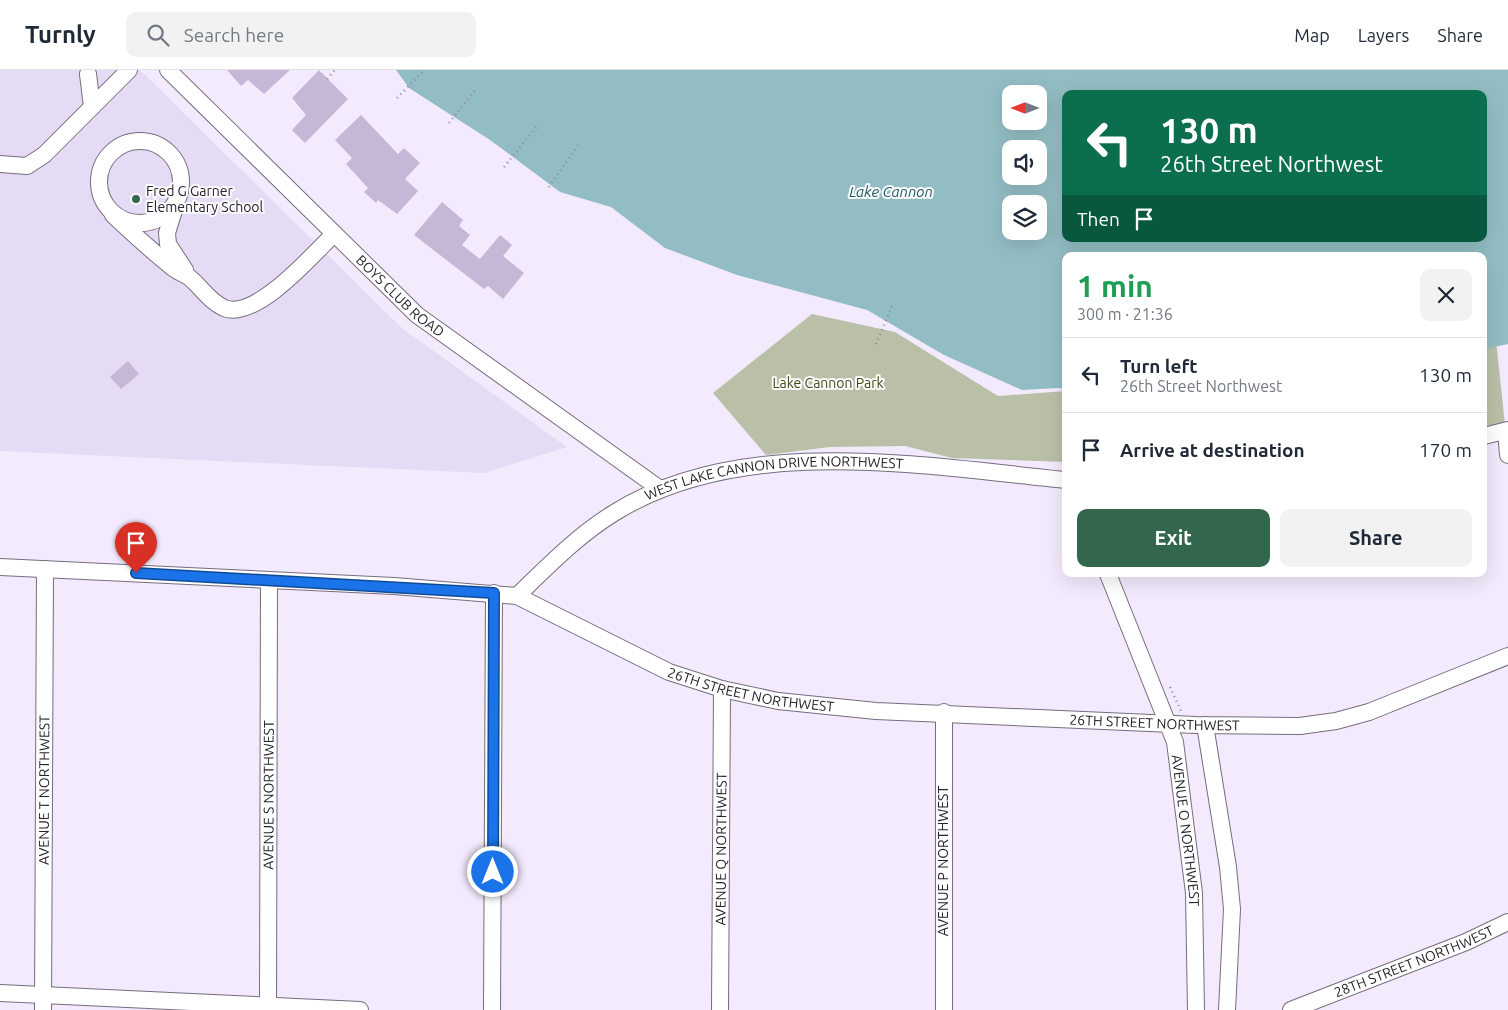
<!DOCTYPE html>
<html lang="en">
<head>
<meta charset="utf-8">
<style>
  :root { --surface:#fff; --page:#f2f2f3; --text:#1f2937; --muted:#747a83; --line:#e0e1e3; --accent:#32674d }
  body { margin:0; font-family:Ubuntu,sans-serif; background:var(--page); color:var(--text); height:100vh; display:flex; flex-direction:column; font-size:19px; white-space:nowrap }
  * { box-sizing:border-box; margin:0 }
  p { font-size:16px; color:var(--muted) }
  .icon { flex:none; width:28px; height:28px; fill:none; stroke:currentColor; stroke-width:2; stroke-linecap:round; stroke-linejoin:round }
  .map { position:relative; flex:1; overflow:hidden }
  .side { position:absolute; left:1062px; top:182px; width:425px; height:325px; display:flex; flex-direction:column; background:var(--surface); border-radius:10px; box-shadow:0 5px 20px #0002 }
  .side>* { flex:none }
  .top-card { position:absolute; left:1062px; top:20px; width:425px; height:152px; border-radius:10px; box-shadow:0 5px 20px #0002; background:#0b6e4f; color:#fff; overflow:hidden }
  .needle { width:32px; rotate:270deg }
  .tools { position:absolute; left:1002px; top:15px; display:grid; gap:10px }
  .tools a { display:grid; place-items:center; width:45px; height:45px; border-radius:10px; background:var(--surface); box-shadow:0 5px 20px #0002; font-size:25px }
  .pin { position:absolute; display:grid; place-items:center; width:42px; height:42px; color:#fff; margin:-51px -21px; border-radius:50% 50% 50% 0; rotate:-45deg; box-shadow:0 0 5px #0007 }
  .pin .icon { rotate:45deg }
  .me { position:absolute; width:55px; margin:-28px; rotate:0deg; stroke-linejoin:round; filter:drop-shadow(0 0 4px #0008) }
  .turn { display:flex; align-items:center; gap:18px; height:105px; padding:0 15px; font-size:22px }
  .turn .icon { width:65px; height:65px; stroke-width:2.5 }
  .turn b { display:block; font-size:35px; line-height:42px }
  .then { display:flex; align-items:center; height:48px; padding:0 15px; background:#0003; gap:10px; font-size:19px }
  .round { display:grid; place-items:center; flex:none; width:52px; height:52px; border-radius:10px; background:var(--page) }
  .head { display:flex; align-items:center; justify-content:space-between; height:85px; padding:0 15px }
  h1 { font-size:30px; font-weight:700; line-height:38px; color:#1e9e55 }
  .cta { display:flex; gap:10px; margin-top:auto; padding:10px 15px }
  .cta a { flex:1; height:58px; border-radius:10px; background:var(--accent); color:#fff; font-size:20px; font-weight:700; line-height:58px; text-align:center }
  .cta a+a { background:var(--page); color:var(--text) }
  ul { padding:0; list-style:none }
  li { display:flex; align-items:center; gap:15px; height:75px; padding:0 15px; border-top:1px solid var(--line) }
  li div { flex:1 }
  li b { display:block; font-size:19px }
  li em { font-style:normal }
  header { display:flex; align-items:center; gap:30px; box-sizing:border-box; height:70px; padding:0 25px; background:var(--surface); border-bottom:1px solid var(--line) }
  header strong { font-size:24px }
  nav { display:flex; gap:28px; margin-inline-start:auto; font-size:18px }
  .search { width:350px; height:45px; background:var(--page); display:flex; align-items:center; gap:12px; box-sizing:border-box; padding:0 18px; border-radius:10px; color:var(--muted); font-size:19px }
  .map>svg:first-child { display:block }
  .built { fill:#e6dbf4 }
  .green { fill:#bac0a7 }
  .water { fill:#93bdc4; fill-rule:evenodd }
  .building { fill:#c6b7d6 }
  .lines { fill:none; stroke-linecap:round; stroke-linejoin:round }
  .minor-casing { stroke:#756d7e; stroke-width:18 }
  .path { stroke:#928c99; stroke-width:2.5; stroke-dasharray:1 4; stroke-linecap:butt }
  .minor { stroke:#fff; stroke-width:16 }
  .route-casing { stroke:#114b97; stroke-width:12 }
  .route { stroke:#1a73e8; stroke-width:9 }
  .poi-dot { fill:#32674d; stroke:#fcfbfe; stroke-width:2 }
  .labels { text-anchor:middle; stroke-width:4; stroke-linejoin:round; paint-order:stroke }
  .poi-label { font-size:14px; fill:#262329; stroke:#fcfbfe; text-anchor:start }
  .street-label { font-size:14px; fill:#262329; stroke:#fcfbfe }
  .park-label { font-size:14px; fill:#404a15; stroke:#fcfbfe }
  .water-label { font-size:15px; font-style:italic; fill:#1f5962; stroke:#fcfbfe }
</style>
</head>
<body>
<header>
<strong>Turnly</strong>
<div class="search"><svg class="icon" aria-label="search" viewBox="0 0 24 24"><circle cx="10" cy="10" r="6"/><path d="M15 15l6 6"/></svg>Search here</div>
<nav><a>Map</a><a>Layers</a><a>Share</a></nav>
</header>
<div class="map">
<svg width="1508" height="940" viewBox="0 0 1508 940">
  <rect width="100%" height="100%" fill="#f3eafd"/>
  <!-- built -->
  <polygon class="built" points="0,0 140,0 403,259 567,377 484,403 0,381"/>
  <!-- green -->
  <g class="green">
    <polygon points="812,244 895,262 998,326 1066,321 1066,392 952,388 905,376 830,377 766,385 713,323"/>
    <polygon points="1495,261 1505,355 1484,357 1484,264"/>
  </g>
  <!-- water -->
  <path class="water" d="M 396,0 L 1508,0 L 1508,274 L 1484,279 L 1484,186 L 1066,186 L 1066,319 L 1058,318 L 1022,320 L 944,285 L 867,240 L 737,205 L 665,178 L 611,137 L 560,122 L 490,70 L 409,18 ZM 1011,24 L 1039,24 L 1039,51 L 1011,51 ZM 1066,24 L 1484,24 L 1484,169 L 1066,169 ZM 1011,79 L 1039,79 L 1039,106 L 1011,106 ZM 1011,134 L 1039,134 L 1039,161 L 1011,161 Z"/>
  <!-- building -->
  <g class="building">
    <polygon points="227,0 290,0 264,24 248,10 241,16"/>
    <polygon points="319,0 348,29 305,73 292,60 306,45 292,28"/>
    <polygon points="361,45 398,84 404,78 420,93 405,109 418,121 397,144 378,130 376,133 364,122 368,118 346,94 352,88 335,70"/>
    <polygon points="442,132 463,150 459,156 470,165 462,175 480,189 500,165 512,175 503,186 524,203 503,229 488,216 484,219 414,165"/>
    <polygon points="128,291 139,304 121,319 110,307"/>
  </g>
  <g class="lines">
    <!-- minor casing -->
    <g class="minor-casing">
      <g id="minor">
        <path id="s1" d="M 168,0 L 417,245 L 660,419"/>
        <polyline points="88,4 92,37"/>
        <circle cx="140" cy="112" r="41"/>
        <polyline points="0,94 27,96 44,85 129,0"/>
        <polyline points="176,134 167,163 168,174 185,200"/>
        <path d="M 113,145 C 132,163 152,181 173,198 C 178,202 185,204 190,208 C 202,218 209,231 224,238 C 256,251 313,184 334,164"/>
        <polyline points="1506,361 1508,385"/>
        <polyline points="1484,366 1508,360"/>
        <path id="s2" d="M 0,497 L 394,516 L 517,526 L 669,602 L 722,619 L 778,631 L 876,641 L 1196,655 L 1300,656 L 1336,651 L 1369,642 L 1508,586"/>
        <path id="s3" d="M 1108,504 L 1175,672 L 1194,823 L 1196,940"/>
        <path id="s4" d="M 517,526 C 547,497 578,465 614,443 C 742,363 923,396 1066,410"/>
        <polyline points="1205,655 1228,797 1232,839 1227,940"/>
        <polyline points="0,923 360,940"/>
        <path id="s5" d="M 43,940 L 45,499"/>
        <path id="s6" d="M 268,940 L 269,510"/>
        <polyline points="492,940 494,523"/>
        <path id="s7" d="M 720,940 L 722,619"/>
        <polyline points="944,940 944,642"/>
        <path id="s8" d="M 1291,940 L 1466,872 L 1508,852"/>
      </g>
    </g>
    <!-- path -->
    <g class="path">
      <polyline points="327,9 335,0"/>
      <polyline points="397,28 424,0"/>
      <polyline points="449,53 476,19"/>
      <polyline points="504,97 538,55"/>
      <polyline points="549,117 578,75"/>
      <polyline points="876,274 893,234"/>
      <polyline points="1170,617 1181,641"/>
    </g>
    <!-- minor -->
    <use href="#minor" class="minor"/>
  </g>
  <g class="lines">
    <!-- route casing -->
    <g class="route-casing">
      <polyline id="route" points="136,503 494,523 493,802"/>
    </g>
    <!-- route -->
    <use href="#route" class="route"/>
  </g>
  <!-- markers -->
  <circle class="poi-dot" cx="136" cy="129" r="5"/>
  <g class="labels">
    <!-- poi labels -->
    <g class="poi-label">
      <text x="146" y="126">Fred G Garner<tspan x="146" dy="16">Elementary School</tspan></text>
    </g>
    <!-- street labels -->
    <g class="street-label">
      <text dy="5" stroke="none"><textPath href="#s1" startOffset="324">BOYS CLUB ROAD</textPath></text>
      <text dy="5" stroke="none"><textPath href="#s4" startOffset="295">WEST LAKE CANNON DRIVE NORTHWEST</textPath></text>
      <text dy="5" stroke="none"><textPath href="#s2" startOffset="772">26TH STREET NORTHWEST</textPath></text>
      <text dy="5" stroke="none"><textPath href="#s2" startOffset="1178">26TH STREET NORTHWEST</textPath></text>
      <text dy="5" stroke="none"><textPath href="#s5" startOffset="220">AVENUE T NORTHWEST</textPath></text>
      <text dy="5" stroke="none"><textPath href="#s6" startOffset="215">AVENUE S NORTHWEST</textPath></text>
      <text dy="5" stroke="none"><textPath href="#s3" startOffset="270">AVENUE O NORTHWEST</textPath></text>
      <text dy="5" stroke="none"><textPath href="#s7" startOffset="161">AVENUE Q NORTHWEST</textPath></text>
      <text transform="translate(943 791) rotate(-90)" y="5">AVENUE P NORTHWEST</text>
      <text dy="5" stroke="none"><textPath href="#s8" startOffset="132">28TH STREET NORTHWEST</textPath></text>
    </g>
    <!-- park labels -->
    <g class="park-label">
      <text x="828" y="318">Lake Cannon Park</text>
    </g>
    <!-- water labels -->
    <g class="water-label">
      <text x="891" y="127">Lake Cannon</text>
    </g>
  </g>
</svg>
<div class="tools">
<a><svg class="needle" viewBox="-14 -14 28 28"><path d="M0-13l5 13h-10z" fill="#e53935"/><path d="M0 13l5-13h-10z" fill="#747a83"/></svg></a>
<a><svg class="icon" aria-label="sound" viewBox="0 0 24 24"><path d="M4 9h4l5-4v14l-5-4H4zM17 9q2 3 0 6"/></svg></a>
<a><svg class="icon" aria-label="layers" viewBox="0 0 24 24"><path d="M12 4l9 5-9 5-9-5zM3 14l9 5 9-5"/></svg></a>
</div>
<div class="pin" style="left:136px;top:503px;background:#d93025"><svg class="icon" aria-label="arrive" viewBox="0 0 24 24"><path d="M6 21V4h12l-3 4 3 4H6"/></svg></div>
<svg class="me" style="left:493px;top:802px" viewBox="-20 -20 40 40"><circle r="17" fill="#1a73e8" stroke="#fff" stroke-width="3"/><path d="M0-11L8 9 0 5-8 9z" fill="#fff"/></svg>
<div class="top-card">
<div class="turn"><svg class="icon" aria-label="left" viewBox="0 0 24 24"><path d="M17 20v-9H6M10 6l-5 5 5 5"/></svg><div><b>130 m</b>26th Street Northwest</div></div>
<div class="then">Then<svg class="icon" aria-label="arrive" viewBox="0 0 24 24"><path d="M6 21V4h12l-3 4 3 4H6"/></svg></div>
</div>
<section class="side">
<div class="head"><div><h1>1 min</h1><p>300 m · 21:36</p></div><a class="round"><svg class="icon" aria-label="close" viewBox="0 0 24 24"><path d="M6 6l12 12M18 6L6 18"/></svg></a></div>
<ul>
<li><svg class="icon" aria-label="left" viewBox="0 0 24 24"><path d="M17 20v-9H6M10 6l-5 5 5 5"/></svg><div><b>Turn left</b><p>26th Street Northwest</p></div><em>130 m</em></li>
<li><svg class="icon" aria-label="arrive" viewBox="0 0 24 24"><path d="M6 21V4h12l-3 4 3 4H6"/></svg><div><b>Arrive at destination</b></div><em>170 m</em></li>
</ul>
<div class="cta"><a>Exit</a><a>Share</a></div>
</section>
</div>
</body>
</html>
